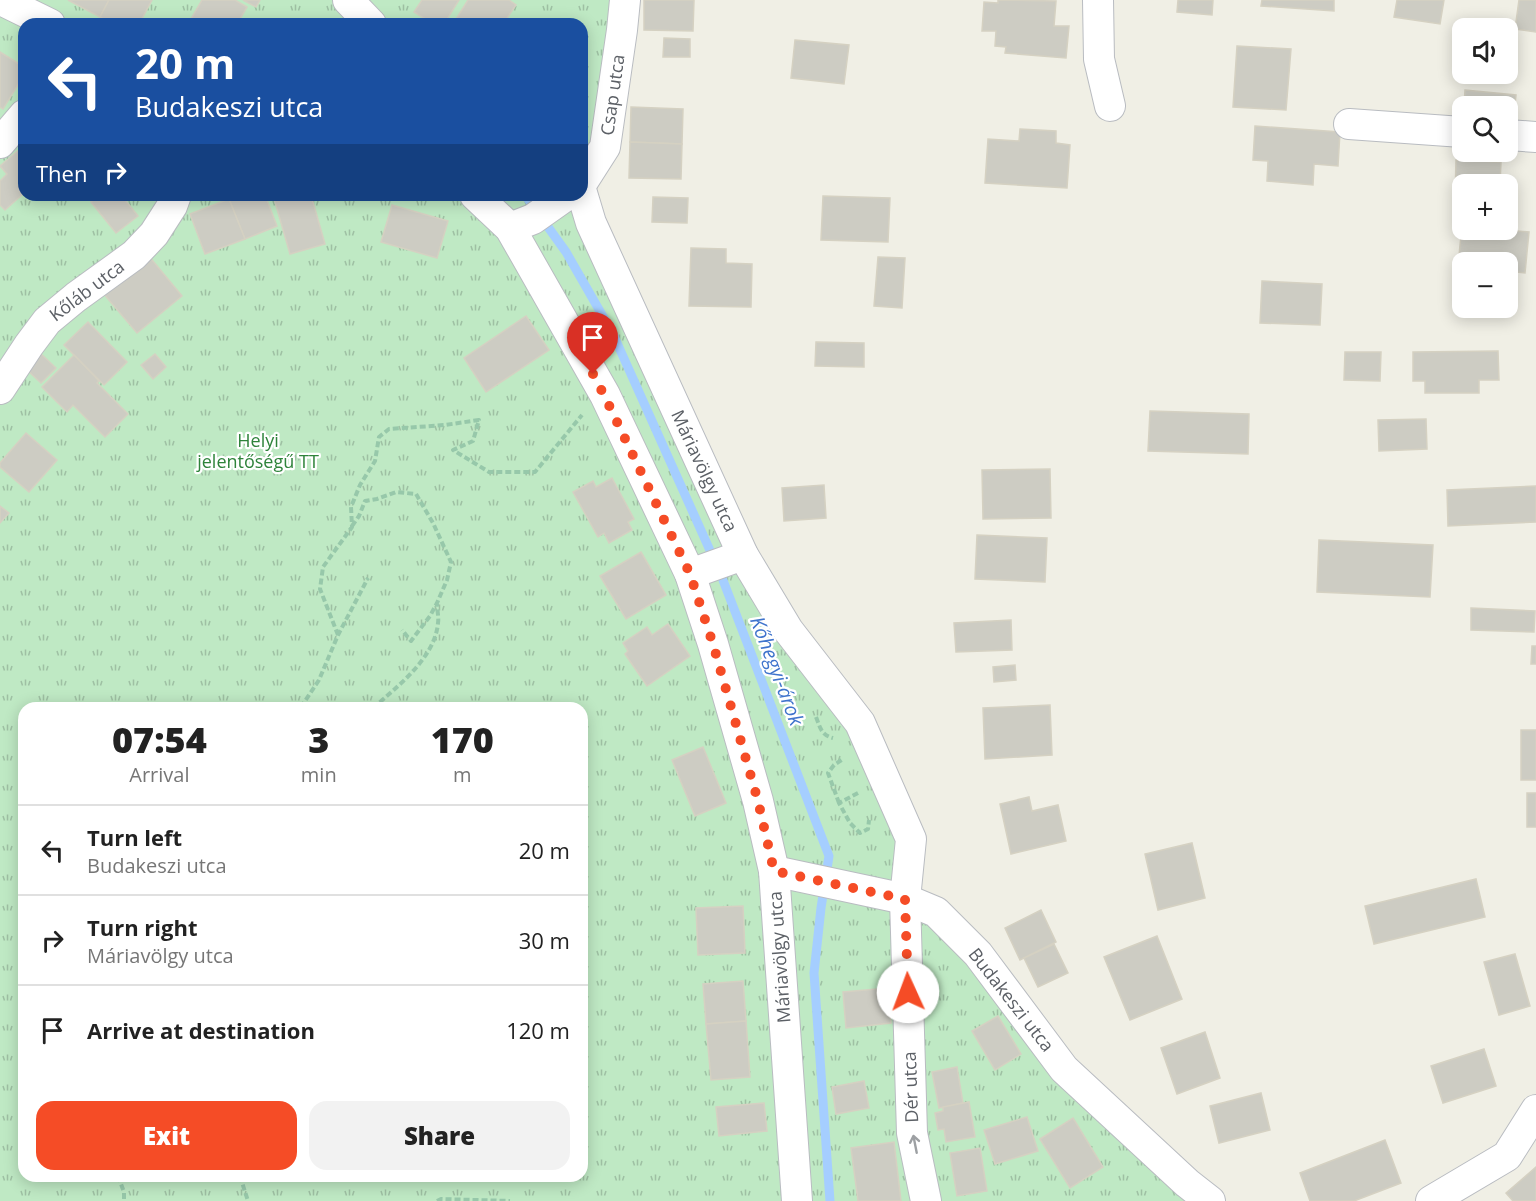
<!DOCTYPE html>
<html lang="en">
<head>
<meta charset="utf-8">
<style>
  :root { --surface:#fff; --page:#f2f2f2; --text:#222; --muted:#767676; --line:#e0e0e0; --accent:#f54c26 }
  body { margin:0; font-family:"Open Sans",sans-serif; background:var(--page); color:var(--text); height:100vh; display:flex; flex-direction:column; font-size:22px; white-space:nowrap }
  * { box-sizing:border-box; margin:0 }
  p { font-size:20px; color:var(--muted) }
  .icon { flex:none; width:33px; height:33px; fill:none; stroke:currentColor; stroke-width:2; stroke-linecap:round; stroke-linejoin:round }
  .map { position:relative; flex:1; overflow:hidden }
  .drawer { position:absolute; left:18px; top:702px; width:570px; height:480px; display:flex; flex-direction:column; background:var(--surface); border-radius:18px; box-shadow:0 3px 15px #0003 }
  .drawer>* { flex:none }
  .top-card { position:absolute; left:18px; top:18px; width:570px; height:183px; border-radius:18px; box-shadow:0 3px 15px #0003; background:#1a4fa0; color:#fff; overflow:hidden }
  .buttons { position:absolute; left:1452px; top:18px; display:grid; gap:12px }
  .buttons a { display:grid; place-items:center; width:66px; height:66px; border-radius:12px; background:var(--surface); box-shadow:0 3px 15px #0003; font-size:30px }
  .pin { position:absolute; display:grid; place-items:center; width:51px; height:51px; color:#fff; margin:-62px -26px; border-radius:50% 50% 50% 0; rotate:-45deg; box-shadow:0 0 6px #0007 }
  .pin .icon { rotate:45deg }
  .me { position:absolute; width:66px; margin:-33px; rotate:358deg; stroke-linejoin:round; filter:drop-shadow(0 0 4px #0008) }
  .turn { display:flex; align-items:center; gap:21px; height:126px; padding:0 18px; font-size:27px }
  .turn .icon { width:78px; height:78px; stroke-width:2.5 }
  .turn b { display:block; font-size:42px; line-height:51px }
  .then { display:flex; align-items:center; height:57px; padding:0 18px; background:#0003; gap:12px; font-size:22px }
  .eta { display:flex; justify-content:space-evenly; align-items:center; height:102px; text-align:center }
  .eta b { font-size:36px; font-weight:800; line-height:42px }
  .primary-button { display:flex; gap:12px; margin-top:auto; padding:12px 18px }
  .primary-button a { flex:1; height:69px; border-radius:18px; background:var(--accent); color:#fff; font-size:24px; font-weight:800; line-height:69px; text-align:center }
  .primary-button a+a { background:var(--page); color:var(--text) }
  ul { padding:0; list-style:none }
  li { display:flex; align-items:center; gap:18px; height:90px; padding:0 18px; border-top:2px solid var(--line) }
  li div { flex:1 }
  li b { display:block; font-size:22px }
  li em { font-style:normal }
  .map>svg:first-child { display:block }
  .park { fill:url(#park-tufts); fill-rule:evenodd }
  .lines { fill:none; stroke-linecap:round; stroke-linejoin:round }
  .stream { stroke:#a5ceff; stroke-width:9 }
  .building { fill:#cdccc3; stroke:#d5d1c2; stroke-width:1.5 }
  .minor-casing { stroke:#b9bcc1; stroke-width:32 }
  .path { stroke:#97c8aa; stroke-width:4; stroke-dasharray:6 3; stroke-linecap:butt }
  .minor { stroke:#fff; stroke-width:30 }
  .oneway { stroke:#9da0a3 }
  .route { stroke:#f54c26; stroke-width:10; stroke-dasharray:0 18 }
  .labels { text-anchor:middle; stroke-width:4.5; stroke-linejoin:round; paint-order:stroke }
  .street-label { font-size:18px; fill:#5c6066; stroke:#fff }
  .park-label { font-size:18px; fill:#2f833b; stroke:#fff }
  .water-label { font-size:20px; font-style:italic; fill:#3f74cc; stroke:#fff }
</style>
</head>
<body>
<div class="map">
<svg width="1536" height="1201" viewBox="0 0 1536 1201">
  <defs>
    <pattern id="park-tufts" width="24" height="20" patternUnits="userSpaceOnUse" patternTransform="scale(1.5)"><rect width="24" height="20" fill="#bfe9c4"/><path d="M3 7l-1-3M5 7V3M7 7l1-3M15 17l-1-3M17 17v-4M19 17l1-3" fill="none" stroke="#9ec0a3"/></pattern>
  </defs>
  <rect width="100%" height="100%" fill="#f0efe5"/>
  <!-- park -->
  <path class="park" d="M 0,0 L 625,0 L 582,183 L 582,24 L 24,24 L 24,195 L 582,195 L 743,555 L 911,839 L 905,899 L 936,912 L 1064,1069 L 1210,1201 L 0,1201 ZM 24,708 L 582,708 L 582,1176 L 24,1176 Z"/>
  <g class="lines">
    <!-- stream -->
    <polyline class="stream" points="525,195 566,252 613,334 721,575 829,856 821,908 814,973 830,1201"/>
  </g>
  <!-- building -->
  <g class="building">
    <polygon points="68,0 109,0 100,17"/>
    <polygon points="109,0 152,0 139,24 113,24 100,17"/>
    <polygon points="202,0 235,0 247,7 237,24 188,24"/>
    <polygon points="243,0 260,0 256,7"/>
    <polygon points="422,0 459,0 444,24 433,24 414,12"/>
    <polygon points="468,0 509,0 516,5 503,24 453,24"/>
    <polygon points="644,0 694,0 693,31 644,30"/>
    <polygon points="998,0 1056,1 1054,26 1069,26 1066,58 1005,53 1006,47 995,46 996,31 982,31 984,2 998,3"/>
    <polygon points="1178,0 1213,0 1212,15 1177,12"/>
    <polygon points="1262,0 1334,0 1334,11 1261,6"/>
    <polygon points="1397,0 1444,0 1440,24 1394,17"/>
    <polygon points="1519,0 1536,0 1536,32 1515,29"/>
    <polygon points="664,38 690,39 690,57 663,57"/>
    <polygon points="795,40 849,45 844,84 791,78"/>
    <polygon points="1237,46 1291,49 1286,110 1233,107"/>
    <polygon points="0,52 24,67 24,75 3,109 0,107"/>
    <polygon points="1465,90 1516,95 1513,125 1508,125 1508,106 1464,106"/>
    <polygon points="631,107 683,109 682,144 630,142"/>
    <polygon points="1255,126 1340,132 1338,166 1314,164 1313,185 1267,181 1268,161 1253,160"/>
    <polygon points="1020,129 1056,131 1056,143 1070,145 1067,188 985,183 988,139 1019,141"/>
    <polygon points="630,142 682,144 681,179 629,178"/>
    <polygon points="20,149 24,154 24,193 5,210 0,205 0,181 7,174 0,166"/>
    <polygon points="1456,160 1501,162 1500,184 1462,184 1462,201 1455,201"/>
    <polygon points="99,195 121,195 138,216 116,233 91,202"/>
    <polygon points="240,195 265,195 277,226 245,239 229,199"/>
    <polygon points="273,195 311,195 325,244 290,254"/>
    <polygon points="823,196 890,198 888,242 821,240"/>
    <polygon points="653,197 688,198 687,223 652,222"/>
    <polygon points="229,199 245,239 205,254 190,214"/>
    <polygon points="392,205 448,221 437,258 381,242"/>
    <polygon points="1462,225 1462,230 1504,230 1529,232 1525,273 1508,271 1508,262 1462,262 1462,266 1458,266"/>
    <polygon points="691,248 726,249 726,263 752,264 751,307 689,306"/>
    <polygon points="148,255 182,296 137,333 103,293"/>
    <polygon points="878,257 905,258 902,308 874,306"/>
    <polygon points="1262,281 1322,284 1320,325 1260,323"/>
    <polygon points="526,316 549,350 486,392 464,358"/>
    <polygon points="88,322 127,362 104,385 64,345"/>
    <polygon points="816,342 864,343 864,367 815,366"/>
    <polygon points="1498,351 1499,380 1479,380 1479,393 1425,393 1425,381 1413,381 1413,352"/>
    <polygon points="1345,352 1381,352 1380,381 1344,380"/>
    <polygon points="40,353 56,368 41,383 25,368"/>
    <polygon points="155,354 166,367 153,379 141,365"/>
    <polygon points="74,355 99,381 97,383 128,414 105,437 73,405 67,412 42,387"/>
    <polygon points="1150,411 1249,414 1248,454 1148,451"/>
    <polygon points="1426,419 1427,449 1379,451 1378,420"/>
    <polygon points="26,433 57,460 29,492 0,467 0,463"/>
    <polygon points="1050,469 1051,518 983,519 982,470"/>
    <polygon points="612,478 634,519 628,522 632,530 609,543 604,533 598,537 573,492 593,481 596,487"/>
    <polygon points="824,485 826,518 784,521 782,488"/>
    <polygon points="1536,486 1536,522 1448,526 1447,490"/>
    <polygon points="0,506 9,513 0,523"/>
    <polygon points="977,535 1047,538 1045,582 975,579"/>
    <polygon points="1319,540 1433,545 1430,597 1317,592"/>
    <polygon points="641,552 666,595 626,619 600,576"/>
    <polygon points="1471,608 1535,611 1534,632 1471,630"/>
    <polygon points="1011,620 1012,650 956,652 954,623"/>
    <polygon points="668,624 690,656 647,686 625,654 628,651 623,643 647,627 652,635"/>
    <polygon points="1532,646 1536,646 1536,664 1531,664"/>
    <polygon points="1015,665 1016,680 994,682 993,667"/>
    <polygon points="1050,705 1052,755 985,759 983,708"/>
    <rect x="1521" y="730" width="15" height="50"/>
    <polygon points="703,747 726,803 695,816 672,760"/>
    <rect x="1527" y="793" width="9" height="34"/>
    <polygon points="1029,797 1032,811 1058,805 1066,841 1011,854 1000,804"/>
    <polygon points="1192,843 1205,898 1158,910 1145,854"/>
    <polygon points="1476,879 1485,917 1374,944 1365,906"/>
    <polygon points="743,906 745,953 698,955 696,908"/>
    <polygon points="1041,910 1056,942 1020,960 1005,928"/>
    <polygon points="1157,936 1182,999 1130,1020 1104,957"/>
    <polygon points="1054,944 1068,973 1038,987 1024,958"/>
    <polygon points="1515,954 1530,1006 1499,1015 1484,962"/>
    <polygon points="743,981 746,1021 706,1024 703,984"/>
    <polygon points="888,988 891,1023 846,1028 843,992"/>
    <polygon points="998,1016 1021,1054 995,1070 972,1031"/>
    <polygon points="746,1021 750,1077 711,1080 706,1024"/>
    <polygon points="1205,1032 1220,1078 1177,1094 1161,1048"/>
    <polygon points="1484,1049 1496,1086 1443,1103 1431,1066"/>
    <polygon points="957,1067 963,1103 939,1108 932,1072"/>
    <polygon points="864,1081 869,1108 836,1114 832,1087"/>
    <polygon points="1261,1093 1270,1130 1219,1143 1210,1106"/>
    <polygon points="969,1102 975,1137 946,1142 944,1129 938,1130 935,1113 943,1111 943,1107"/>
    <polygon points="764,1103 767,1131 719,1136 716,1107"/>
    <polygon points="1027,1117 1038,1151 995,1164 984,1130"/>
    <polygon points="1073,1118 1103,1167 1070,1188 1040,1139"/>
    <polygon points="1385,1140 1401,1183 1354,1201 1310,1201 1300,1173"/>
    <polygon points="894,1142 901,1201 858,1201 851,1148"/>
    <polygon points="980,1148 987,1191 957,1196 950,1153"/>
    <polygon points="1536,1167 1536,1201 1513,1201 1506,1193"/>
  </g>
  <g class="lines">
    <!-- minor casing -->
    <g class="minor-casing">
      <g id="minor">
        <polyline points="1,0 50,24"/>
        <polyline points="348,0 371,24"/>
        <polyline points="1098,0 1099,59 1110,106"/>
        <polyline points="1349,124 1462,132"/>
        <polyline points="1508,135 1536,137"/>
        <polyline points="0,143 24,115"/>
        <polyline points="582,183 605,147 622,30 625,0"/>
        <polyline points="582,193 591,223 743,555 788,630 860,723 911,839 905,899 912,1133 926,1201"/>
        <polyline points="475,195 510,228 605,395 690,574 713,644 758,801 774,871 797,1201"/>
        <polyline points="510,228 533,219 567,195"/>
        <polyline points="0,389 29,345 47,321 76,297 134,255 154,234 172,206 176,195"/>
        <polyline points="690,574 743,555"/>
        <polyline points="774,871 905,899 936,912 978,954 1064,1069 1187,1183 1210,1201"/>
        <polyline points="1431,1201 1507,1156 1536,1110"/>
      </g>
    </g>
    <!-- path -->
    <g class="path">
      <polyline points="352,526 359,516 365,501 377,499 396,492 416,494 433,523 451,562 447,580 437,603 430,616 411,641 402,630"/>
      <polyline points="338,635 320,589 323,567 352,527 351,507 360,485 375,461 379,437 389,429 445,425 479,420 473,441 453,450 489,472 535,472 582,415"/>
      <polyline points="303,708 303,704 319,680 338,635 368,578"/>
      <path d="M 373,708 C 397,687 435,658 438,623 C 439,617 437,610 437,604"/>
      <path d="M 816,717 C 820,727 821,735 833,738"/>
      <polyline points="858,793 839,803 850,823 860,833 868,829 869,820"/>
      <polyline points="839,803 828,773 834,765 843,759"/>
      <polyline points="118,1176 124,1192 124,1201"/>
      <polyline points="240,1176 248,1201"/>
      <polyline points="437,1201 441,1199 510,1201"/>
    </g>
    <!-- minor -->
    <use href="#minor" class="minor"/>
  </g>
  <!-- one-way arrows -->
  <defs><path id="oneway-shaft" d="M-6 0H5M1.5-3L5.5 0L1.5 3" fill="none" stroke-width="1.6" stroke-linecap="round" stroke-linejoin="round" transform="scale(1.5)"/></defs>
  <use class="oneway" href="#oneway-shaft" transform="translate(915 1144) rotate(-101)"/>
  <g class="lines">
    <!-- route -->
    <polyline class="route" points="593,374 604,395 690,574 713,644 758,801 774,871 905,899 908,992"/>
  </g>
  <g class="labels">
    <!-- street labels -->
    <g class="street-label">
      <text transform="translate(613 95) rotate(-82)" y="6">Csap utca</text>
      <text transform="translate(87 291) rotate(-37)" y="6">Kőláb utca</text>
      <text transform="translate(704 471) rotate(65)" y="6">Máriavölgy utca</text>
      <text transform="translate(780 957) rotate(-94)" y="6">Máriavölgy utca</text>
      <text transform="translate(1011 1000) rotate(52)" y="6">Budakeszi utca</text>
      <text transform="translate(911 1087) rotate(-92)" y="6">Dér utca</text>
    </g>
    <!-- park labels -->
    <g class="park-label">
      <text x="258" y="447">Helyi<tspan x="258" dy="21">jelentőségű TT</tspan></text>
    </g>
    <!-- water labels -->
    <g class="water-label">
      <text transform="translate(777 671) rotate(69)" y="7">Kőhegyi-árok</text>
    </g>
  </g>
</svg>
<div class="buttons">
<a><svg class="icon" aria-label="sound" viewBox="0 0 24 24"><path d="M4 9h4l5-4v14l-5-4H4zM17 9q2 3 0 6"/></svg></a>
<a><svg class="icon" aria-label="search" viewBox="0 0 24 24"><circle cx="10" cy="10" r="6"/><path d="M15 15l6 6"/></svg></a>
<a>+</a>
<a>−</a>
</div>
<div class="pin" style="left:593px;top:374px;background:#d93025"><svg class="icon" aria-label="arrive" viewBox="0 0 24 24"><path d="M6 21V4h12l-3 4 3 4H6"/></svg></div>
<svg class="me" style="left:908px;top:992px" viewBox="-20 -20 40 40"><circle r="19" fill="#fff"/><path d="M0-13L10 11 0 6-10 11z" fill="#f54c26"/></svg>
<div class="top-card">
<div class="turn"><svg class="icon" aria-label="left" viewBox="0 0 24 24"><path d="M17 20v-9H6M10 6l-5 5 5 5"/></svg><div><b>20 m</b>Budakeszi utca</div></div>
<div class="then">Then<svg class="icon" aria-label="right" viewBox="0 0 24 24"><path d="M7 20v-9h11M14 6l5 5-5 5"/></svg></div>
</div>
<section class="drawer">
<div class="eta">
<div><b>07:54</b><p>Arrival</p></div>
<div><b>3</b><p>min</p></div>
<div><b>170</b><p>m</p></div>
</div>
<ul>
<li><svg class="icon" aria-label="left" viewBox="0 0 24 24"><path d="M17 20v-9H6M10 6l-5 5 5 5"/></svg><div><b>Turn left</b><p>Budakeszi utca</p></div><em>20 m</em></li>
<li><svg class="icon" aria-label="right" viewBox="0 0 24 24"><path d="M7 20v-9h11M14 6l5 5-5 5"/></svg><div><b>Turn right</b><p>Máriavölgy utca</p></div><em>30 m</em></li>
<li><svg class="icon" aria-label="arrive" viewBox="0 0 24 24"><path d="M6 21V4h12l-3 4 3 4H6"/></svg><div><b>Arrive at destination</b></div><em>120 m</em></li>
</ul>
<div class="primary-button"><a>Exit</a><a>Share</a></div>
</section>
</div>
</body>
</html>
